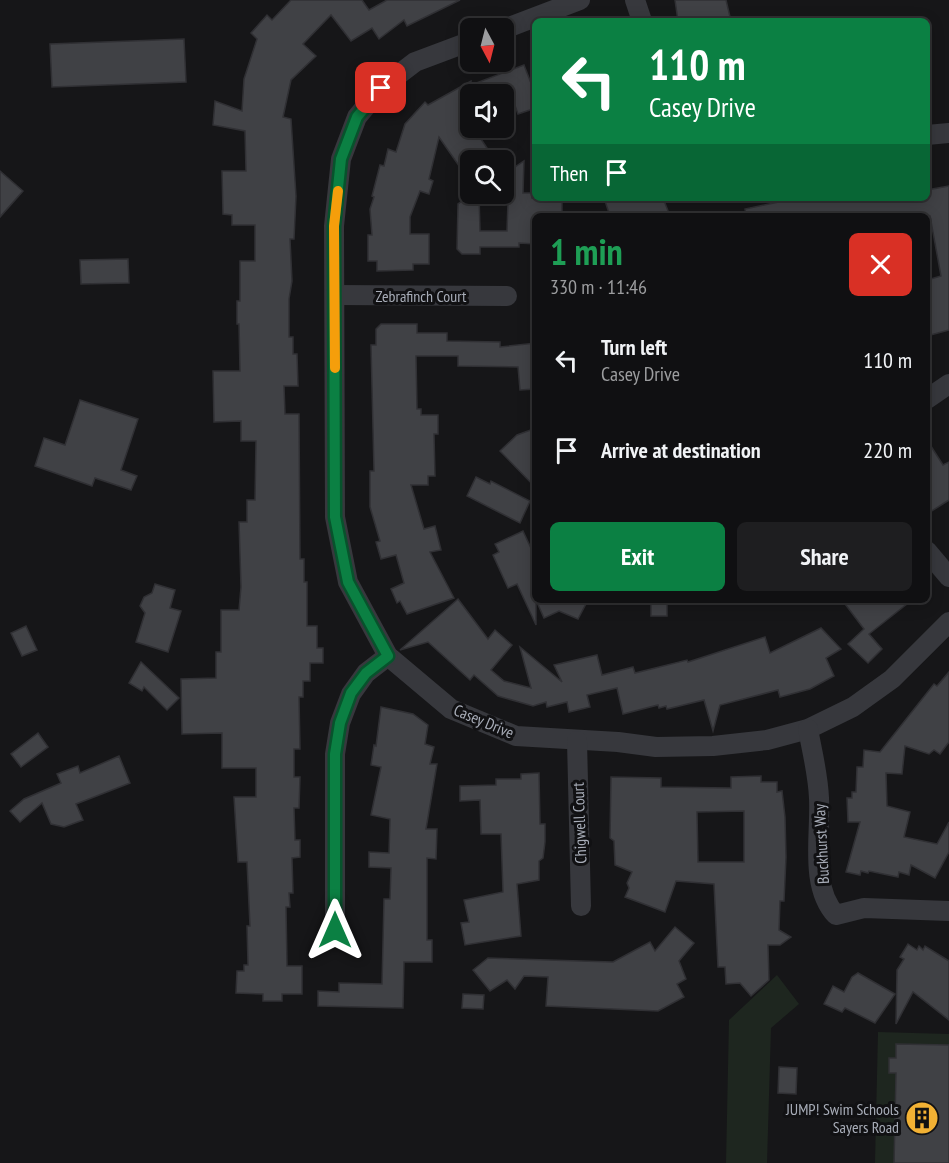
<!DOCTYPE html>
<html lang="en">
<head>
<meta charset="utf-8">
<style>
  :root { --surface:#101012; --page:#1e1e20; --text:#f1f3f6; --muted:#9c9d9f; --line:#303032; --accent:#0b8043 }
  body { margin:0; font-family:"PT Sans Narrow",sans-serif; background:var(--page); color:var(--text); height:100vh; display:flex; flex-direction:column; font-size:22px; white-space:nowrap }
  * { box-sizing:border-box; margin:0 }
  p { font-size:20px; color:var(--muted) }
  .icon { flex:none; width:33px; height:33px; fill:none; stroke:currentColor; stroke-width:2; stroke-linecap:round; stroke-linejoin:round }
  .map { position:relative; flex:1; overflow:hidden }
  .drawer { position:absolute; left:532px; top:213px; width:398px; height:390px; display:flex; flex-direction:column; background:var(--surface); border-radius:9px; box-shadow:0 3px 15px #0003,0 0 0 2px var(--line) }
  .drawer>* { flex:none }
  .guide { position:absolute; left:532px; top:18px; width:398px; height:183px; border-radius:9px; box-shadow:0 3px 15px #0003,0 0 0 2px var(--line); background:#0b8043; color:#fff; overflow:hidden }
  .needle { width:39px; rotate:173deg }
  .tools { position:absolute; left:460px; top:18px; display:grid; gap:12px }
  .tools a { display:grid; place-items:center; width:54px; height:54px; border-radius:9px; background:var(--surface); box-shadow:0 3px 15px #0003,0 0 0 2px var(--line); font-size:30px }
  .pin { position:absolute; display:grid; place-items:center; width:51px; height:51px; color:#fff; margin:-26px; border-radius:12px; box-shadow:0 3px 9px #0006 }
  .me { position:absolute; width:66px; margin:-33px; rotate:0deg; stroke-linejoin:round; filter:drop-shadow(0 0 4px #0008) }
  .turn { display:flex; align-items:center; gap:21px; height:126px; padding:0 18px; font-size:27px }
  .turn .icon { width:78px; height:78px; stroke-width:2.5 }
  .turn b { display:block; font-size:42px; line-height:51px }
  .then { display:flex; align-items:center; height:57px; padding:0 18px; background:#0003; gap:12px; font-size:22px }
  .round { display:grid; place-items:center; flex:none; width:63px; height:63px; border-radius:9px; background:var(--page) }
  .head { display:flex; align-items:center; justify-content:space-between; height:102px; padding:0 18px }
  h1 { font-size:36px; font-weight:800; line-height:45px; color:#1e9e55 }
  .cta { display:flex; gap:12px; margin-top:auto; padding:12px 18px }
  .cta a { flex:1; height:69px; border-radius:9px; background:var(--accent); color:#fff; font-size:24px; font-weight:800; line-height:69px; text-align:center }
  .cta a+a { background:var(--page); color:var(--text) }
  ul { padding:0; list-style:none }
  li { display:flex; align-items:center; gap:18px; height:90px; padding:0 18px }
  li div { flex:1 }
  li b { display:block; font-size:22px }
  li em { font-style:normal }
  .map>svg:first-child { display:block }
  .green { fill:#1e261f }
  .building { fill:#404145; stroke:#303034; stroke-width:1.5; fill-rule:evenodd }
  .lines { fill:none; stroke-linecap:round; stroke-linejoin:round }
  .minor { stroke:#37383d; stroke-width:20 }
  .route-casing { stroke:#07532c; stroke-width:15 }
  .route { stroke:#0b8043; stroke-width:10 }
  .slow { stroke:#f59e0b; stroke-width:10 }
  .labels { text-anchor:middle; stroke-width:6; stroke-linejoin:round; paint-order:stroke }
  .street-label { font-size:16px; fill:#a8adb8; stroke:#111113 }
  .poi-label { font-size:16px; fill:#a8adb8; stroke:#111113; text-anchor:end }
</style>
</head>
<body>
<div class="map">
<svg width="949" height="1163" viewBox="0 0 949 1163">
  <rect width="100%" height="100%" fill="#161618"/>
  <!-- green -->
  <g class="green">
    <polygon points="777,975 799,1004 771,1028 767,1163 726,1163 729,1020"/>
    <polygon points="878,1032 949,1034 949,1163 875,1163"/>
  </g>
  <!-- building -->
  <g class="building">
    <polygon points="291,0 362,0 369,10 387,0 460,0 407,26 404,20 379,39 372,28 351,41 331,15 303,44 316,56 291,80 283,117 291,119 296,196 294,239 290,239 292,281 289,299 289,337 293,337 293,354 297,354 298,386 284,386 285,414 299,414 300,559 304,559 304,582 307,582 307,626 317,626 317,648 323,648 323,663 310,663 310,681 303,681 303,697 299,697 300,749 294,749 294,777 300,777 299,808 294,808 295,840 300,840 300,857 292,858 293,893 289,893 290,907 286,907 287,966 302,966 302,994 282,994 282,1001 263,1001 263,994 236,993 237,971 244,971 244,965 248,965 247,926 250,926 247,862 238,862 234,797 256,797 256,768 222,768 222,733 182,734 181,679 216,678 216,652 221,652 221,610 239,610 241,587 239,522 247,522 247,500 255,500 256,441 241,441 241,421 214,422 213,371 240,371 239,324 237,324 237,301 240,301 240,261 255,261 255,225 232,225 232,215 223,214 222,171 246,171 245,131 213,125 215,101 242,111 244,79 257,39 251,33 267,15 272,20"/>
    <polygon points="675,0 726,0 731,21 678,21"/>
    <polygon points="184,39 186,82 52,87 50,44"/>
    <polygon points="524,65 536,96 536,108 518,114 511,94 471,94 471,128 503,128 481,139 495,160 471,160 471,183 439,137 429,179 433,181 429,194 420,191 410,217 410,234 429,234 429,264 413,264 413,270 377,271 377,261 368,261 368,235 372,235 370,209 374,197 372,196 380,165 384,166 388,149 396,152 405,124 425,102 428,105 471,81 471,85"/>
    <polygon points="524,161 523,193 532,193 532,198 562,198 562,216 536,216 535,244 519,243 519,247 480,247 480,254 462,254 457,249 458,204 472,194 479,194 480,231 507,231 509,171"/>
    <polygon points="0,171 23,191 0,217"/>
    <polygon points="949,186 949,330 927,336 927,280 941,276 930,216 746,216 745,209 783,201 784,198 927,198 927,190"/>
    <polygon points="604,198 663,198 670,216 610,216"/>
    <polygon points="128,259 129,283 81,284 80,260"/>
    <polygon points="381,324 417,324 417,333 447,333 447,341 500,342 500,347 536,343 536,389 520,390 518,367 458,366 458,356 416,356 417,409 421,409 421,415 438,415 438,434 434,434 435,476 428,476 428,485 411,485 424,529 435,526 441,550 430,552 454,598 407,614 400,601 397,603 391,589 404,583 396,555 381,559 376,542 380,541 370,507 370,471 374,471 371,345 376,345 376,329"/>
    <polygon points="80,400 138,419 121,470 137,476 131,490 95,478 92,486 35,466 44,438 65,445"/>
    <polygon points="536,428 536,488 500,451 517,435"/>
    <polygon points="927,440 943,465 949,462 949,500 927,514"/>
    <polygon points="476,477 490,484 491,481 530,501 520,523 467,496"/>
    <polygon points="523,531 536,559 536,625 517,584 508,588 493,555 499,552 495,544"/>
    <polygon points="155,584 175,590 170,608 181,611 168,652 136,642 145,613 140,606 144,597 152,593"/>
    <polygon points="458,599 488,639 495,630 512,645 491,670 504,681 531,688 520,647 562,682 554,665 597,655 602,675 633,667 635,673 687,660 688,662 765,637 770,653 821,628 841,649 826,658 834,676 810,689 780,697 778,690 720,705 713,731 704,700 667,709 666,706 659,708 658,705 623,714 617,688 587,695 590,707 569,712 567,702 547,707 546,702 533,706 498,696 474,675 470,680 428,642 400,650"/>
    <polygon points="536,600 588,600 578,619 559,611 544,618"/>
    <rect x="651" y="600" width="16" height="16"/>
    <polygon points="842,600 912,600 869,634 882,649 868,663 848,644 864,629"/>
    <polygon points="26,626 37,650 22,656 11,633"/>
    <polygon points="141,662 179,698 167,710 144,687 142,691 129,683"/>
    <polygon points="949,672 949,742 940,754 934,750 929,754 905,746 902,774 886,773 887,806 910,812 904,837 937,844 949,822 949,852 935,878 911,865 909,875 899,872 898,877 869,871 868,873 861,871 860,875 846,872 860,822 848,822 847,798 852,798 852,792 856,792 857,767 863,767 864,750 880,752 934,684 937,686"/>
    <polygon points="381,707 413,714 428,725 425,744 434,747 430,764 437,764 426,829 437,829 436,859 427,858 427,940 432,940 432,962 404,962 403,1008 318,1006 318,991 339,992 339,983 382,984 384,899 390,899 391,868 369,867 369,852 389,853 390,819 371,815 381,767 371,765 374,745 376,746"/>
    <polygon points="38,733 48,747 21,767 11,754"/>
    <polygon points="119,756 130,783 76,804 83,820 64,827 51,824 42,803 20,822 10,811 24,799 61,783 57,774 78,766 80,773"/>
    <polygon points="539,773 540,824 545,824 545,842 543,858 539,861 539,880 517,884 521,936 465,945 461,923 469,922 464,900 503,892 501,834 481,834 480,800 460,801 460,786 496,785 496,779 521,779 521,774"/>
    <path d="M 761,776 L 761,782 L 777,782 L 777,792 L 782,791 L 785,817 L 786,857 L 784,901 L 780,901 L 779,930 L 791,937 L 780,945 L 768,945 L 769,980 L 751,996 L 740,983 L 726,984 L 725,967 L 718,967 L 714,884 L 676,881 L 665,912 L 625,897 L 629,888 L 627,883 L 632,872 L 615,865 L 614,841 L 610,838 L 611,777 L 661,778 L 661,787 L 731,788 L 731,777 ZM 744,811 L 744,862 L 698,862 L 697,812 Z"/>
    <polygon points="675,927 694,943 679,961 686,979 677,984 684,997 658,1011 546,1006 548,977 524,976 515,989 507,980 490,991 473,970 488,958 613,962 650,942 655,951"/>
    <polygon points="908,944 917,950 919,946 923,950 925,946 949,961 949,1020 913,992 896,1024 897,970 904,959 900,957"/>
    <polygon points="858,973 895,994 875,1023 845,1008 842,1012 824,1004 833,986 844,992 852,977"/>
    <polygon points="463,994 484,995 483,1009 462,1008"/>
    <polygon points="896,1044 949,1045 949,1163 894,1163 896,1073 889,1073 889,1058 896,1058"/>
    <polygon points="779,1067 797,1068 796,1094 778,1093"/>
  </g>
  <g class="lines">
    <!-- minor -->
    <g class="minor">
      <polyline points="635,0 642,21"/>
      <polyline points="504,29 580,0"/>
      <polyline points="471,41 415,62 381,88 357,117 341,159 334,226 335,517 348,582 388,656 451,709 516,736 618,742 656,747 713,746 767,740 808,729 853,707 892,679 949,622"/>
      <polyline points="927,135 949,133"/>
      <polyline points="335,295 507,296"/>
      <polyline points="927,399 949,384"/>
      <polyline points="927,551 949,577"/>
      <path d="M 808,729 C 812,751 818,774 819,798 C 821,834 809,886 836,915 L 864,908 L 949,911"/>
      <polyline points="577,741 581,906"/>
      <polyline points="335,930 335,754 340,723 351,694 366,673 388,656"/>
    </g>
  </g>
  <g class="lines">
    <!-- route casing -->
    <g class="route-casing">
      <polyline id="route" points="335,930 335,754 340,723 351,693 366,673 388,656 348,582 335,517 334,226 341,159 357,117 381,88"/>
    </g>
    <!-- route -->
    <use href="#route" class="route"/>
    <!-- slow -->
    <polyline class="slow" points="335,368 334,226 338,191"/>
  </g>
  <!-- icons -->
  <defs>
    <g id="building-disc" transform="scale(1.725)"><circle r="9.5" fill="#f2b134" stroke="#111113"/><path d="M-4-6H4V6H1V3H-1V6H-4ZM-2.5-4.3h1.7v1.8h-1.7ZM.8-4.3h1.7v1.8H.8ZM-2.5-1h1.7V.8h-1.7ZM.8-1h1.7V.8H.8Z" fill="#111"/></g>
  </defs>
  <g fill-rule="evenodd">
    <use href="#building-disc" x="922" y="1118"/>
  </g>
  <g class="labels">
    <!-- street labels -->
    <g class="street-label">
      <text x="421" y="302">Zebrafinch Court</text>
      <text transform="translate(484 721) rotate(23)" y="6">Casey Drive</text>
      <text transform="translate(579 823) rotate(-92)" y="6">Chigwell Court</text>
      <text transform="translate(821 844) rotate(-93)" y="6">Buckhurst Way</text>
    </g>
    <!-- poi labels -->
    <g class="poi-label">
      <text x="899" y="1115">JUMP! Swim Schools<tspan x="899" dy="18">Sayers Road</tspan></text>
    </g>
  </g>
</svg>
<div class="tools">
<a><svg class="needle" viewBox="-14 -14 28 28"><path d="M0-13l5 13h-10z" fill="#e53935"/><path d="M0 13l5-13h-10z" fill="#9c9d9f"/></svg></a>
<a><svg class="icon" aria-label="sound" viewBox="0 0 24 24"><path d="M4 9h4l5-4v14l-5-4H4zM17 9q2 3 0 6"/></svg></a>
<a><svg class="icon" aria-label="search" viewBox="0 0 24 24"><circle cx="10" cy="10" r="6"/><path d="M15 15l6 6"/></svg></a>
</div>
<div class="pin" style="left:381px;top:88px;background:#d93025"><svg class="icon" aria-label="arrive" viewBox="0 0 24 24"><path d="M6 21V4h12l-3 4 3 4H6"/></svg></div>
<svg class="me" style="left:335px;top:930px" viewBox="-20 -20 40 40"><path d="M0-17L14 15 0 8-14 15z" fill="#0b8043" stroke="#fff" stroke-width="4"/></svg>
<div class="guide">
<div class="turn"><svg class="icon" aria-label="left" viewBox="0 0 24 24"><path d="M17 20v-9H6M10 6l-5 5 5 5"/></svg><div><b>110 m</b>Casey Drive</div></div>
<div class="then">Then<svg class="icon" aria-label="arrive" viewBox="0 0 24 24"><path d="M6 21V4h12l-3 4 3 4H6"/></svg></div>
</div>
<section class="drawer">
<div class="head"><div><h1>1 min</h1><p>330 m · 11:46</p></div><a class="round" style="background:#d93025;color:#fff"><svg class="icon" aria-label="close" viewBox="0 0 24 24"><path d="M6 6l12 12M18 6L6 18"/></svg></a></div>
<ul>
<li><svg class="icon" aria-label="left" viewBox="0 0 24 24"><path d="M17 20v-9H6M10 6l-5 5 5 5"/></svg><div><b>Turn left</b><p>Casey Drive</p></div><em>110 m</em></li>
<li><svg class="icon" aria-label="arrive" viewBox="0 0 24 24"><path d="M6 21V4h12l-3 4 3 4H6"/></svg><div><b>Arrive at destination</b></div><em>220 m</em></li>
</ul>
<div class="cta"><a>Exit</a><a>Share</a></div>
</section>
</div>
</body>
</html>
